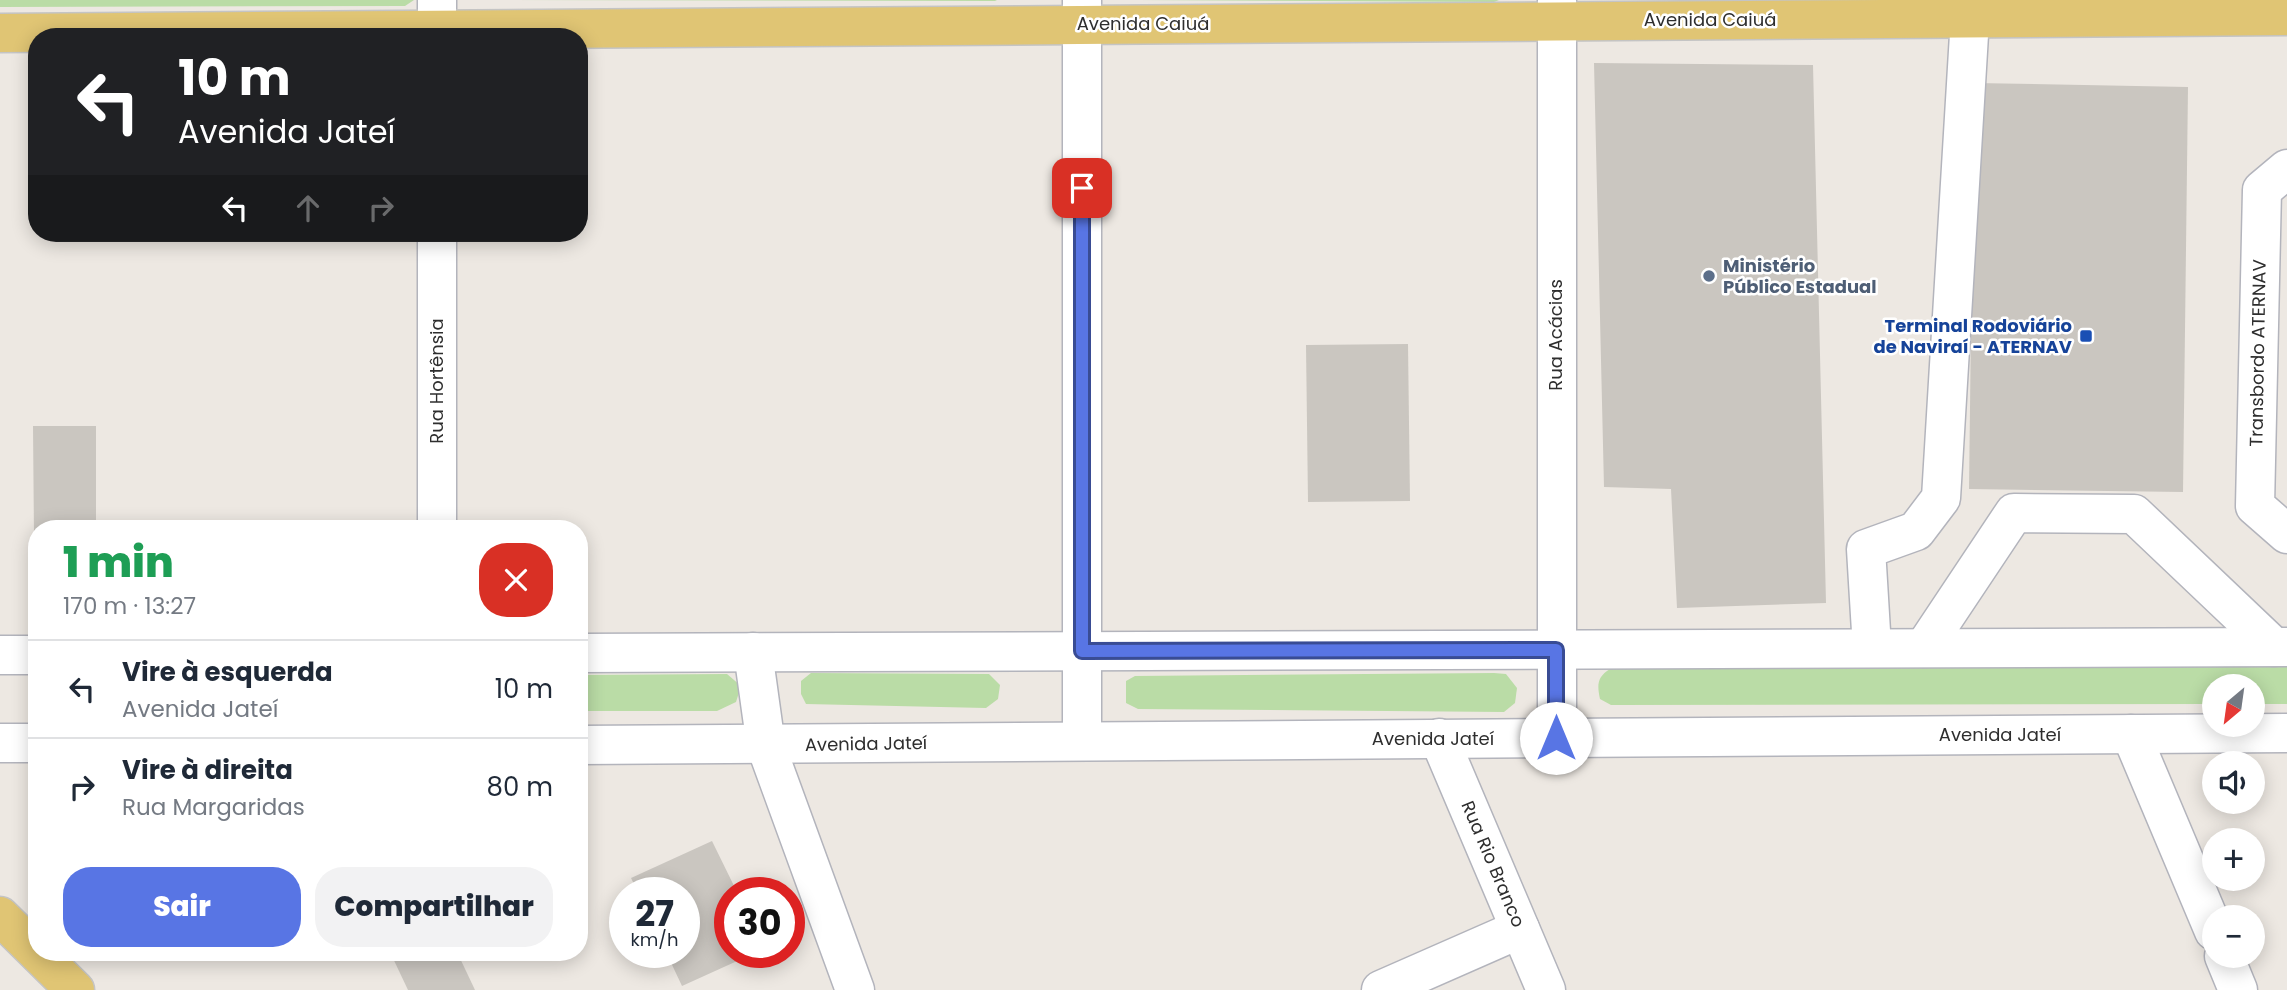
<!DOCTYPE html>
<html lang="pt">
<head>
<meta charset="utf-8">
<style>
  :root { --surface:#fff; --page:#f2f2f3; --text:#1f2937; --muted:#747a83; --line:#e0e1e3; --accent:#5875e4 }
  body { margin:0; font-family:Poppins,sans-serif; background:var(--page); color:var(--text); height:100vh; display:flex; flex-direction:column; font-size:26px; white-space:nowrap }
  * { box-sizing:border-box; margin:0 }
  p { font-size:23px; color:var(--muted) }
  .icon { flex:none; width:38px; height:38px; fill:none; stroke:currentColor; stroke-width:2; stroke-linecap:round; stroke-linejoin:round }
  .map { position:relative; flex:1; overflow:hidden }
  .details { position:absolute; left:28px; top:520px; width:560px; height:441px; display:flex; flex-direction:column; background:var(--surface); border-radius:28px; box-shadow:0 4px 18px #0003 }
  .details>* { flex:none }
  .banner { position:absolute; left:28px; top:28px; width:560px; height:214px; border-radius:28px; box-shadow:0 4px 18px #0003; background:#202124; color:#fff; overflow:hidden }
  .needle { width:46px; rotate:209deg }
  .controls { position:absolute; left:2202px; top:674px; display:grid; gap:14px }
  .controls a { display:grid; place-items:center; width:63px; height:63px; border-radius:50%; background:var(--surface); box-shadow:0 4px 18px #0003; font-size:35px }
  .speed { position:absolute; left:609px; top:877px; display:flex; gap:14px; font-size:35px; font-weight:700; text-align:center }
  .speed>* { display:grid; place-content:center; width:91px; height:91px; border-radius:50%; background:var(--surface); box-shadow:0 4px 18px #0003; line-height:1 }
  .speed small { font-size:18px; font-weight:400 }
  .speed .limit { border:10px solid #d22; background:#fff; color:#111 }
  .pin { position:absolute; display:grid; place-items:center; width:60px; height:60px; color:#fff; margin:-30px; border-radius:14px; box-shadow:0 4px 10px #0006 }
  .me { position:absolute; width:77px; margin:-38px; rotate:0deg; stroke-linejoin:round; filter:drop-shadow(0 0 5px #0008) }
  .turn { display:flex; align-items:center; gap:24px; height:147px; padding:0 35px; font-size:32px }
  .turn .icon { width:91px; height:91px; stroke-width:2.5 }
  .turn b { display:block; font-size:49px; line-height:60px }
  .lanes { display:flex; align-items:center; height:66px; padding:0 35px; background:#0003; justify-content:center; gap:35px; direction:ltr }
  .lanes .off { opacity:.35 }
  .round { display:grid; place-items:center; flex:none; width:74px; height:74px; border-radius:28px; background:var(--page) }
  .summary { display:flex; align-items:center; justify-content:space-between; height:119px; padding:0 35px }
  h1 { font-size:42px; font-weight:800; line-height:52px; color:#1e9e55 }
  .button { display:flex; gap:14px; margin-top:auto; padding:14px 35px }
  .button a { flex:1; height:80px; border-radius:28px; background:var(--accent); color:#fff; font-size:28px; font-weight:800; line-height:80px; text-align:center }
  .button a+a { background:var(--page); color:var(--text) }
  ul { padding:0; list-style:none }
  li { display:flex; align-items:center; gap:21px; height:98px; padding:0 35px; border-top:2px solid var(--line) }
  li div { flex:1 }
  li b { display:block; font-size:26px }
  li em { font-style:normal }
  .map>svg:first-child { display:block }
  .green { fill:#badca6 }
  .building { fill:#cac6c0 }
  .lines { fill:none; stroke-linecap:round; stroke-linejoin:round }
  .minor-casing { stroke:#b3b4bc; stroke-width:41 }
  .major-casing { stroke:#c4c4c4; stroke-width:41 }
  .minor { stroke:#fff; stroke-width:38 }
  .major { stroke:#e0c574; stroke-width:38 }
  .route-casing { stroke:#394c94; stroke-width:18 }
  .route { stroke:#5875e4; stroke-width:12 }
  .service-dot { fill:#5c6f8a; stroke:#fff; stroke-width:2.5 }
  .transit-dot { fill:#1a4fb4; stroke:#fff; stroke-width:2.5 }
  .labels { text-anchor:middle; stroke-width:5; stroke-linejoin:round; paint-order:stroke }
  .street-label { font-size:18px; fill:#2e2e2e; stroke:#fff }
  .service-label { font-size:18px; font-weight:bold; fill:#4e5e75; stroke:#fff; text-anchor:start }
  .transit-label { font-size:18px; font-weight:bold; fill:#164399; stroke:#fff; text-anchor:end }
</style>
</head>
<body>
<div class="map">
<svg width="2287" height="990" viewBox="0 0 2287 990">
  <rect width="100%" height="100%" fill="#ede8e2"/>
  <!-- green -->
  <g class="green">
    <polygon points="0,0 414,0 405,6 0,7"/>
    <polygon points="502,0 997,0 995,1"/>
    <polygon points="1138,0 1499,0 1494,2"/>
    <path d="M 2287,666 L 2287,704 L 2252,704 L 2252,686 L 2214,686 L 2214,704 L 1611,705 L 1600,699 C 1597,685 1597,677 1610,669 Z"/>
    <polygon points="811,673 989,674 1000,685 998,699 986,708 806,704 801,694 801,681"/>
    <polygon points="1494,673 1506,674 1517,688 1515,703 1504,712 1138,709 1126,703 1126,681 1135,676"/>
    <polygon points="727,674 741,686 736,702 717,711 579,711 579,675"/>
  </g>
  <!-- building -->
  <g class="building">
    <polygon points="1594,63 1813,65 1826,603 1677,608 1671,489 1604,487"/>
    <polygon points="1974,83 2188,87 2183,492 1969,489"/>
    <polygon points="1408,344 1410,501 1308,502 1306,345"/>
    <polygon points="33,426 96,426 96,528 37,528 37,536 34,536"/>
    <polygon points="32,548 37,548 37,633 33,633"/>
    <polygon points="712,841 737,892 730,892 730,952 757,952 682,986 666,952 684,952 684,892 638,892 631,878"/>
    <polygon points="390,952 457,952 475,990 408,990"/>
  </g>
  <g class="lines">
    <!-- minor casing -->
    <g class="minor-casing">
      <g id="minor">
        <polyline points="437,0 437,37"/>
        <polyline points="1082,0 1082,741"/>
        <polyline points="2287,169 2262,190 2255,506 2287,534"/>
        <polyline points="437,233 437,528"/>
        <polyline points="1872,648 1866,549 1916,531 1941,498 1970,18"/>
        <polyline points="1924,648 2014,513 2134,514 2274,647"/>
        <polyline points="753,652 766,746 855,990"/>
        <polyline points="579,653 2287,647"/>
        <polyline points="0,655 37,655"/>
        <polyline points="2131,734 2214,931"/>
        <polyline points="1439,738 1546,990"/>
        <polyline points="1557,738 1557,0"/>
        <polyline points="0,743 37,743"/>
        <polyline points="579,745 2287,733"/>
        <polyline points="2224,956 2238,990"/>
        <polyline points="1381,990 1520,929"/>
      </g>
    </g>
    <!-- major casing -->
    <g class="major-casing">
      <g id="major">
        <polyline points="0,33 2287,16"/>
        <polyline points="0,916 75,990"/>
      </g>
    </g>
    <!-- minor -->
    <use href="#minor" class="minor"/>
    <!-- major -->
    <use href="#major" class="major"/>
  </g>
  <g class="lines">
    <!-- route casing -->
    <g class="route-casing">
      <polyline id="route" points="1082,188 1082,651 1556,650 1556,738"/>
    </g>
    <!-- route -->
    <use href="#route" class="route"/>
  </g>
  <!-- markers -->
  <circle class="service-dot" cx="1709" cy="276" r="7"/>
  <rect class="transit-dot" x="2079" y="329" width="14" height="14" rx="3.5"/>
  <g class="labels">
    <!-- street labels -->
    <g class="street-label">
      <text x="1710" y="26">Avenida Caiuá</text>
      <text x="1143" y="30">Avenida Caiuá</text>
      <text transform="translate(1556 335) rotate(-90)" y="6">Rua Acácias</text>
      <text transform="translate(2258 353) rotate(-89)" y="6">Transbordo ATERNAV</text>
      <text transform="translate(437 381) rotate(-90)" y="6">Rua Hortênsia</text>
      <text x="2000" y="741">Avenida Jateí</text>
      <text x="1433" y="745">Avenida Jateí</text>
      <text transform="translate(866 744) rotate(-1)" y="6">Avenida Jateí</text>
      <text transform="translate(1493 864) rotate(67)" y="6">Rua Rio Branco</text>
    </g>
    <!-- service labels -->
    <g class="service-label">
      <text x="1723" y="272">Ministério<tspan x="1723" dy="21">Público Estadual</tspan></text>
    </g>
    <!-- transit labels -->
    <g class="transit-label">
      <text x="2072" y="332">Terminal Rodoviário<tspan x="2072" dy="21">de Naviraí - ATERNAV</tspan></text>
    </g>
  </g>
</svg>
<div class="controls">
<a><svg class="needle" viewBox="-14 -14 28 28"><path d="M0-13l5 13h-10z" fill="#e53935"/><path d="M0 13l5-13h-10z" fill="#747a83"/></svg></a>
<a><svg class="icon" aria-label="sound" viewBox="0 0 24 24"><path d="M4 9h4l5-4v14l-5-4H4zM17 9q2 3 0 6"/></svg></a>
<a>+</a>
<a>−</a>
</div>
<div class="speed"><div>27<small>km/h</small></div><div class="limit">30</div></div>
<div class="pin" style="left:1082px;top:188px;background:#d93025"><svg class="icon" aria-label="arrive" viewBox="0 0 24 24"><path d="M6 21V4h12l-3 4 3 4H6"/></svg></div>
<svg class="me" style="left:1556px;top:738px" viewBox="-20 -20 40 40"><circle r="19" fill="#fff"/><path d="M0-13L10 11 0 6-10 11z" fill="#5875e4"/></svg>
<div class="banner">
<div class="turn"><svg class="icon" aria-label="left" viewBox="0 0 24 24"><path d="M17 20v-9H6M10 6l-5 5 5 5"/></svg><div><b>10 m</b>Avenida Jateí</div></div>
<div class="lanes"><svg class="icon" aria-label="left" viewBox="0 0 24 24"><path d="M17 20v-9H6M10 6l-5 5 5 5"/></svg><svg class="icon off" aria-label="ahead" viewBox="0 0 24 24"><path d="M12 20V5M6 11l6-6 6 6"/></svg><svg class="icon off" aria-label="right" viewBox="0 0 24 24"><path d="M7 20v-9h11M14 6l5 5-5 5"/></svg></div>
</div>
<section class="details">
<div class="summary"><div><h1>1 min</h1><p>170 m · 13:27</p></div><a class="round" style="background:#d93025;color:#fff"><svg class="icon" aria-label="close" viewBox="0 0 24 24"><path d="M6 6l12 12M18 6L6 18"/></svg></a></div>
<ul>
<li><svg class="icon" aria-label="left" viewBox="0 0 24 24"><path d="M17 20v-9H6M10 6l-5 5 5 5"/></svg><div><b>Vire à esquerda</b><p>Avenida Jateí</p></div><em>10 m</em></li>
<li><svg class="icon" aria-label="right" viewBox="0 0 24 24"><path d="M7 20v-9h11M14 6l5 5-5 5"/></svg><div><b>Vire à direita</b><p>Rua Margaridas</p></div><em>80 m</em></li>
</ul>
<div class="button"><a>Sair</a><a>Compartilhar</a></div>
</section>
</div>
</body>
</html>
